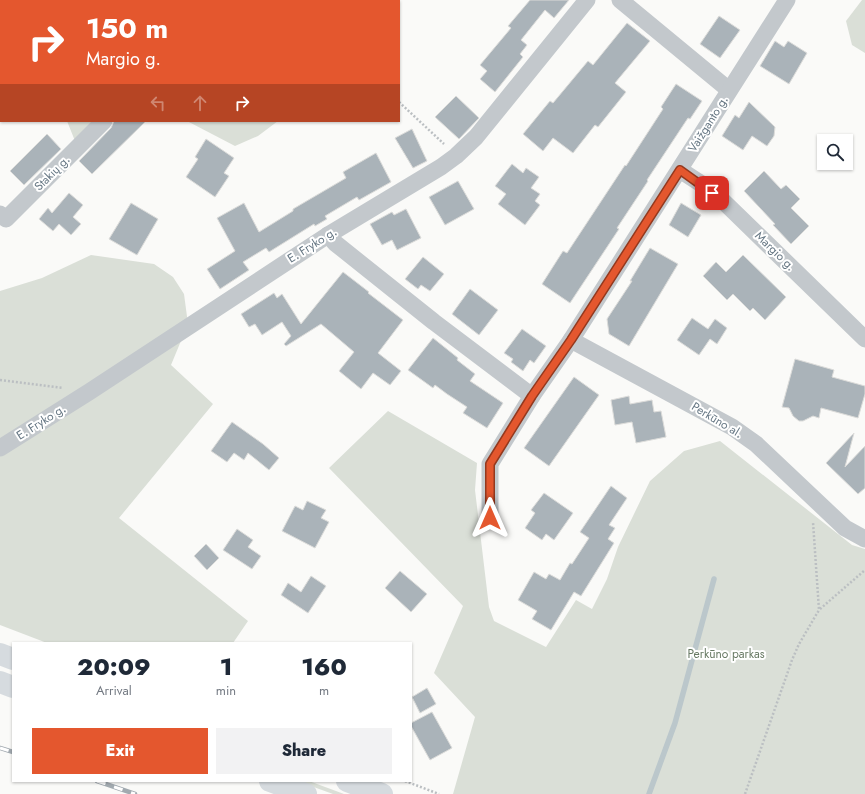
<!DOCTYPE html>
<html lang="en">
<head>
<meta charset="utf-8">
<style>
  :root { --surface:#fff; --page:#f2f2f3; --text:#1f2937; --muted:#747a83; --accent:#e4572e }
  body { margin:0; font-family:Jost,sans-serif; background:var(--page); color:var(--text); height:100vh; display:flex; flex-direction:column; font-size:15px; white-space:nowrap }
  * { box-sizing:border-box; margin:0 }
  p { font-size:13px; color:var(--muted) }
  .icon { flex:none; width:22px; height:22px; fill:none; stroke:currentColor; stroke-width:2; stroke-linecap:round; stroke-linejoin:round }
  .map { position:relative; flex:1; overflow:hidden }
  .drawer { position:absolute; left:12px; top:642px; width:400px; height:140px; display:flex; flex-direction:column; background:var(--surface); border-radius:0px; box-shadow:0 1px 3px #0004 }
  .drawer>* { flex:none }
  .guide { position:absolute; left:0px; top:0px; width:400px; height:122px; box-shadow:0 1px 3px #0004; background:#e4572e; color:#fff; overflow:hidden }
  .buttons { position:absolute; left:817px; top:134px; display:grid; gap:8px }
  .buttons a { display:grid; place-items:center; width:36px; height:36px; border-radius:0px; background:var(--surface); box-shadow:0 1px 3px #0004; font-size:20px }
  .pin { position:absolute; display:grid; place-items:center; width:34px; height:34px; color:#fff; margin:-17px; border-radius:8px; box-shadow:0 2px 6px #0006 }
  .me { position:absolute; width:44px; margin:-22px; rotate:0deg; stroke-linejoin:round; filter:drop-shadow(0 0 3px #0008) }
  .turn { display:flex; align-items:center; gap:14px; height:84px; padding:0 20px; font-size:18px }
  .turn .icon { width:52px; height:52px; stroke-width:2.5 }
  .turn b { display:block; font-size:28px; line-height:34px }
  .lanes { display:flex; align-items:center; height:38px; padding:0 20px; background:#0003; justify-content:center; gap:20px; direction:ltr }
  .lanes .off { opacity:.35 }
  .eta { display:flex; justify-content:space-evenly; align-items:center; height:68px; text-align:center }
  .eta b { font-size:24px; font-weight:800; line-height:28px }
  .button { display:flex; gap:8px; margin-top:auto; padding:8px 20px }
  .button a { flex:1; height:46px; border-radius:0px; background:var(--accent); color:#fff; font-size:16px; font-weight:800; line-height:46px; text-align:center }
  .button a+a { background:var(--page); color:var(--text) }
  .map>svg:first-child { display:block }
  .green { fill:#dadfd7 }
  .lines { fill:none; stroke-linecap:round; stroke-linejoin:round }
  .stream { stroke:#bbc7cb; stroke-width:5.5 }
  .building { fill:#aab3b9; stroke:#dcdcda }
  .path { stroke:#bbbfc2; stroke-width:2.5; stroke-dasharray:2 2; stroke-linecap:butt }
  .street { stroke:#c3c8cc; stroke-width:17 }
  .secondary { stroke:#d6dbdf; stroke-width:22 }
  .primary { stroke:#d6dbdf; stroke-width:22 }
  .rail-casing { stroke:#a2aab0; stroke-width:4.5 }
  .rail { stroke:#fff; stroke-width:3; stroke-dasharray:9; stroke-linecap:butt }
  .route-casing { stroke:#94391e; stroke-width:10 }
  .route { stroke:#e4572e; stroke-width:7 }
  .labels { text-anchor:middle; stroke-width:4; stroke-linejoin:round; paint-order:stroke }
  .street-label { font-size:12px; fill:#657683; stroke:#fff }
  .park-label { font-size:12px; fill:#687a64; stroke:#fff }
</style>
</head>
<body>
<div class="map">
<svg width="865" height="794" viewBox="0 0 865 794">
  <rect width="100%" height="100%" fill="#fafaf8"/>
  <!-- green -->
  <g class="green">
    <polygon points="862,0 865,0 865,53 852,45 846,21"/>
    <polygon points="67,121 96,121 75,141"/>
    <polygon points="187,121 278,121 258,136 235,146"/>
    <polygon points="91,255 154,264 173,277 184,294 188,324 171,365 213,404 119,518 248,621 233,643 47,643 0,625 0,291 42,278"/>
    <polygon points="388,411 477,463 475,490 489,607 494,621 546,647 576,600 592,609 607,579 618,547 650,481 684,451 720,441 852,545 865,549 865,794 453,794 475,717 434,673 463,606 329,468"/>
    <polygon points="297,781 309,781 344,794 333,794"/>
  </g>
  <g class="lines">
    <!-- stream -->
    <polyline class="stream" points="649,794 675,723 714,579"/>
  </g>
  <!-- building -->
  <g class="building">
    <polygon points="530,0 569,0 554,18 545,10 521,40 527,45 520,54 523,57 495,92 480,79 487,71 480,65 511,28 508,26"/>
    <polygon points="719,16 740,30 720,58 700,44"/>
    <polygon points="627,23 650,41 615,83 626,92 598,127 595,125 573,153 553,138 543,151 523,134 550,101 553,103 588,61 593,65"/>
    <polygon points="775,41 784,47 788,41 807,53 789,84 760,66"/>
    <polygon points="676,84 702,101 690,119 688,118 647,180 648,181 617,228 619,229 570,303 542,284 563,251 567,253 625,165 626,166 663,109 661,107"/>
    <polygon points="456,96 479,118 459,139 435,117"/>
    <polygon points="749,102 775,127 774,136 767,146 752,136 743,150 722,136 735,115 739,118"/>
    <polygon points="114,121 146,121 92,174 79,161 111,128"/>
    <polygon points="412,129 427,161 413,168 395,138"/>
    <polygon points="47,134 61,149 24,185 10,171"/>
    <polygon points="206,139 234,158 224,173 229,176 215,197 186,177 198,159 195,157"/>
    <polygon points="376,153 391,182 359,200 357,197 325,216 327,219 315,226 314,224 269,252 266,248 243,262 249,270 220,289 207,269 235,251 217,218 244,203 259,232 293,211 293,209 346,178 343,172"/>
    <polygon points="512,164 523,173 526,168 539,177 531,188 540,194 535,201 540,205 525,225 498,204 506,194 495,186"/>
    <polygon points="764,171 781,189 786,185 800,199 791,208 809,226 791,244 773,225 775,224 744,191"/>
    <polygon points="458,181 474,209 445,225 429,197"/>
    <polygon points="69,193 83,205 73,217 81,224 71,235 59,224 53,231 39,219 48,208 52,213"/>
    <polygon points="131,203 158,219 137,255 109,239"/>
    <polygon points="681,203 701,215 688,237 669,225"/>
    <polygon points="406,209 421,238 397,250 392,240 382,245 370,224 392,212 394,215"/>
    <polygon points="650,248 678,264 629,346 609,334 607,319 632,281 630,281"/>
    <polygon points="743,255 786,297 765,320 753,308 750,311 733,294 727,300 703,276 716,262 726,272"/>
    <polygon points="423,257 444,274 430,291 421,285 418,289 405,279"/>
    <polygon points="343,272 369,292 368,293 403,320 378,353 401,371 390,385 373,373 361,389 339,371 354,352 321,324 286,346 284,344 291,336 282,322 262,335 255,324 249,327 241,314 274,293 277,298 282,294 301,324"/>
    <polygon points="470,289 498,310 479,335 452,314"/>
    <polygon points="692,318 708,329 715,319 727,328 717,344 710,339 699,355 677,340"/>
    <polygon points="522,329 546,346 534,363 530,360 523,371 511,362 513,359 504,353"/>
    <polygon points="433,338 458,358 457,360 475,374 470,381 503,403 487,428 463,413 467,407 447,394 435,385 433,388 408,370"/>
    <polygon points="795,359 834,370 832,377 865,386 865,394 858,418 821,408 819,418 813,416 803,421 799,421 793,416 789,408 782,407"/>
    <polygon points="574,377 599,395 549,466 524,448"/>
    <polygon points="629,396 630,404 652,400 654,412 661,411 666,437 636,443 632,422 615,425 611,400"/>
    <polygon points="232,422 263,444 279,458 269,470 248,453 244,460 234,453 227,462 211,451"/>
    <polygon points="854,433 845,467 865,446 865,488 858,494 826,463"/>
    <polygon points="611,486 627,498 609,525 615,528 608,539 614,543 581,596 574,592 551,630 532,619 537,611 518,600 534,572 546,579 549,574 560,580 570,563 572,564 589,538 580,532"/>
    <polygon points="544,493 573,513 554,540 546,534 542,540 525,528 535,513 531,510"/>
    <polygon points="307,501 326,510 321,518 329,522 315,548 282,531 295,506 303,510"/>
    <polygon points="237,529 253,540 248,547 261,556 252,569 223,550"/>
    <polygon points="206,544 219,558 207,570 194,556"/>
    <polygon points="400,571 427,594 411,612 385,588"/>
    <polygon points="311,576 326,586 308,613 281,595 288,583 301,592"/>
    <polygon points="427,688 436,704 420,713 412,697"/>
    <polygon points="432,712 452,748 430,760 411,726 411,723"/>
  </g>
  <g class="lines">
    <!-- path -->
    <g class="path">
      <polyline points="279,0 280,1"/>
      <polyline points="399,102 444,144"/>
      <polyline points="0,380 63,388"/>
      <polyline points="820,609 865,570"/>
      <polyline points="405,781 439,794"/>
      <polyline points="745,794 792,660 799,644 819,610 813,522"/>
    </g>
    <!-- street -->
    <g class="street">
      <polyline points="620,0 729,90"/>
      <polyline points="680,170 700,183 724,202 865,339"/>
      <polyline points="0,214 6,219 104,121"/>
      <polyline points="328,235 335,243 434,322 532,396"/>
      <polyline points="571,340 732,427 756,444 845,528 865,539"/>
      <polyline points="0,448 89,392 328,235 441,167 456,156 476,137 587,0"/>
      <polyline points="490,519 490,464 532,396 571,340 787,0"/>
    </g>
    <!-- secondary -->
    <g class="secondary">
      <polyline points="38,1 40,0"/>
      <polyline points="0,28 1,27"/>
    </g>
    <!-- primary -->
    <g class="primary">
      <polyline points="0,654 13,659"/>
      <polyline points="0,682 13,687"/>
      <polyline points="270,781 306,794"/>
      <polyline points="347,781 382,794"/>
    </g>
    <!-- rail casing -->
    <g class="rail-casing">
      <g id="rail">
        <polyline points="0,748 13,752"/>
        <polyline points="97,781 135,794"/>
      </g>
    </g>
    <!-- rail -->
    <use href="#rail" class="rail"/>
  </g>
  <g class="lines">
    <!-- route casing -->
    <g class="route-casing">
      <polyline id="route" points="490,518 490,464 532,396 571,340 680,170 712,193"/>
    </g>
    <!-- route -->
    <use href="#route" class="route"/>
  </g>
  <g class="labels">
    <!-- street labels -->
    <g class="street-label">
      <text transform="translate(708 124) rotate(-58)" y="4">Vaižganto g.</text>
      <text transform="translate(52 173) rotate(-45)" y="4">Stakių g.</text>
      <text transform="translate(312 245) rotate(-32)" y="4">E. Fryko g.</text>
      <text transform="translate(775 251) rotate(44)" y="4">Margio g.</text>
      <text transform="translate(717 420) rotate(31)" y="4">Perkūno al.</text>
      <text transform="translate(41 422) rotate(-32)" y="4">E. Fryko g.</text>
    </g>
    <!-- park labels -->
    <g class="park-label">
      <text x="726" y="658">Perkūno parkas</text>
    </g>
  </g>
</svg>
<div class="buttons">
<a><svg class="icon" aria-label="search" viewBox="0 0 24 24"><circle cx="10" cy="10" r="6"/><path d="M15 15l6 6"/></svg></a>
</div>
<div class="pin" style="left:712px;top:193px;background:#d93025"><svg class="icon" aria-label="arrive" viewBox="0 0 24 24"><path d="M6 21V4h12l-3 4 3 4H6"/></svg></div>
<svg class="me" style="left:490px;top:518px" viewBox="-20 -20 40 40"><path d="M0-17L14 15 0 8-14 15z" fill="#e4572e" stroke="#fff" stroke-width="4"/></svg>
<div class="guide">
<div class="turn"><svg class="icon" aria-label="right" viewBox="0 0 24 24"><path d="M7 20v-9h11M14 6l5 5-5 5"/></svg><div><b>150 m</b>Margio g.</div></div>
<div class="lanes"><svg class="icon off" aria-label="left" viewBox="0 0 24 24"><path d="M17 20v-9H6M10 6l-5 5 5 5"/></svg><svg class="icon off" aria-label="ahead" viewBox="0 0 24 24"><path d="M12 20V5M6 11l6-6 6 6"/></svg><svg class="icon" aria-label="right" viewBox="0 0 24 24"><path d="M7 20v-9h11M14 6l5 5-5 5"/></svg></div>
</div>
<section class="drawer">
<div class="eta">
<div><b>20:09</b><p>Arrival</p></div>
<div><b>1</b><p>min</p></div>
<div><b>160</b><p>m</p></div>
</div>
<div class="button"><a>Exit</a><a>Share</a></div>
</section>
</div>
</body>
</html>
